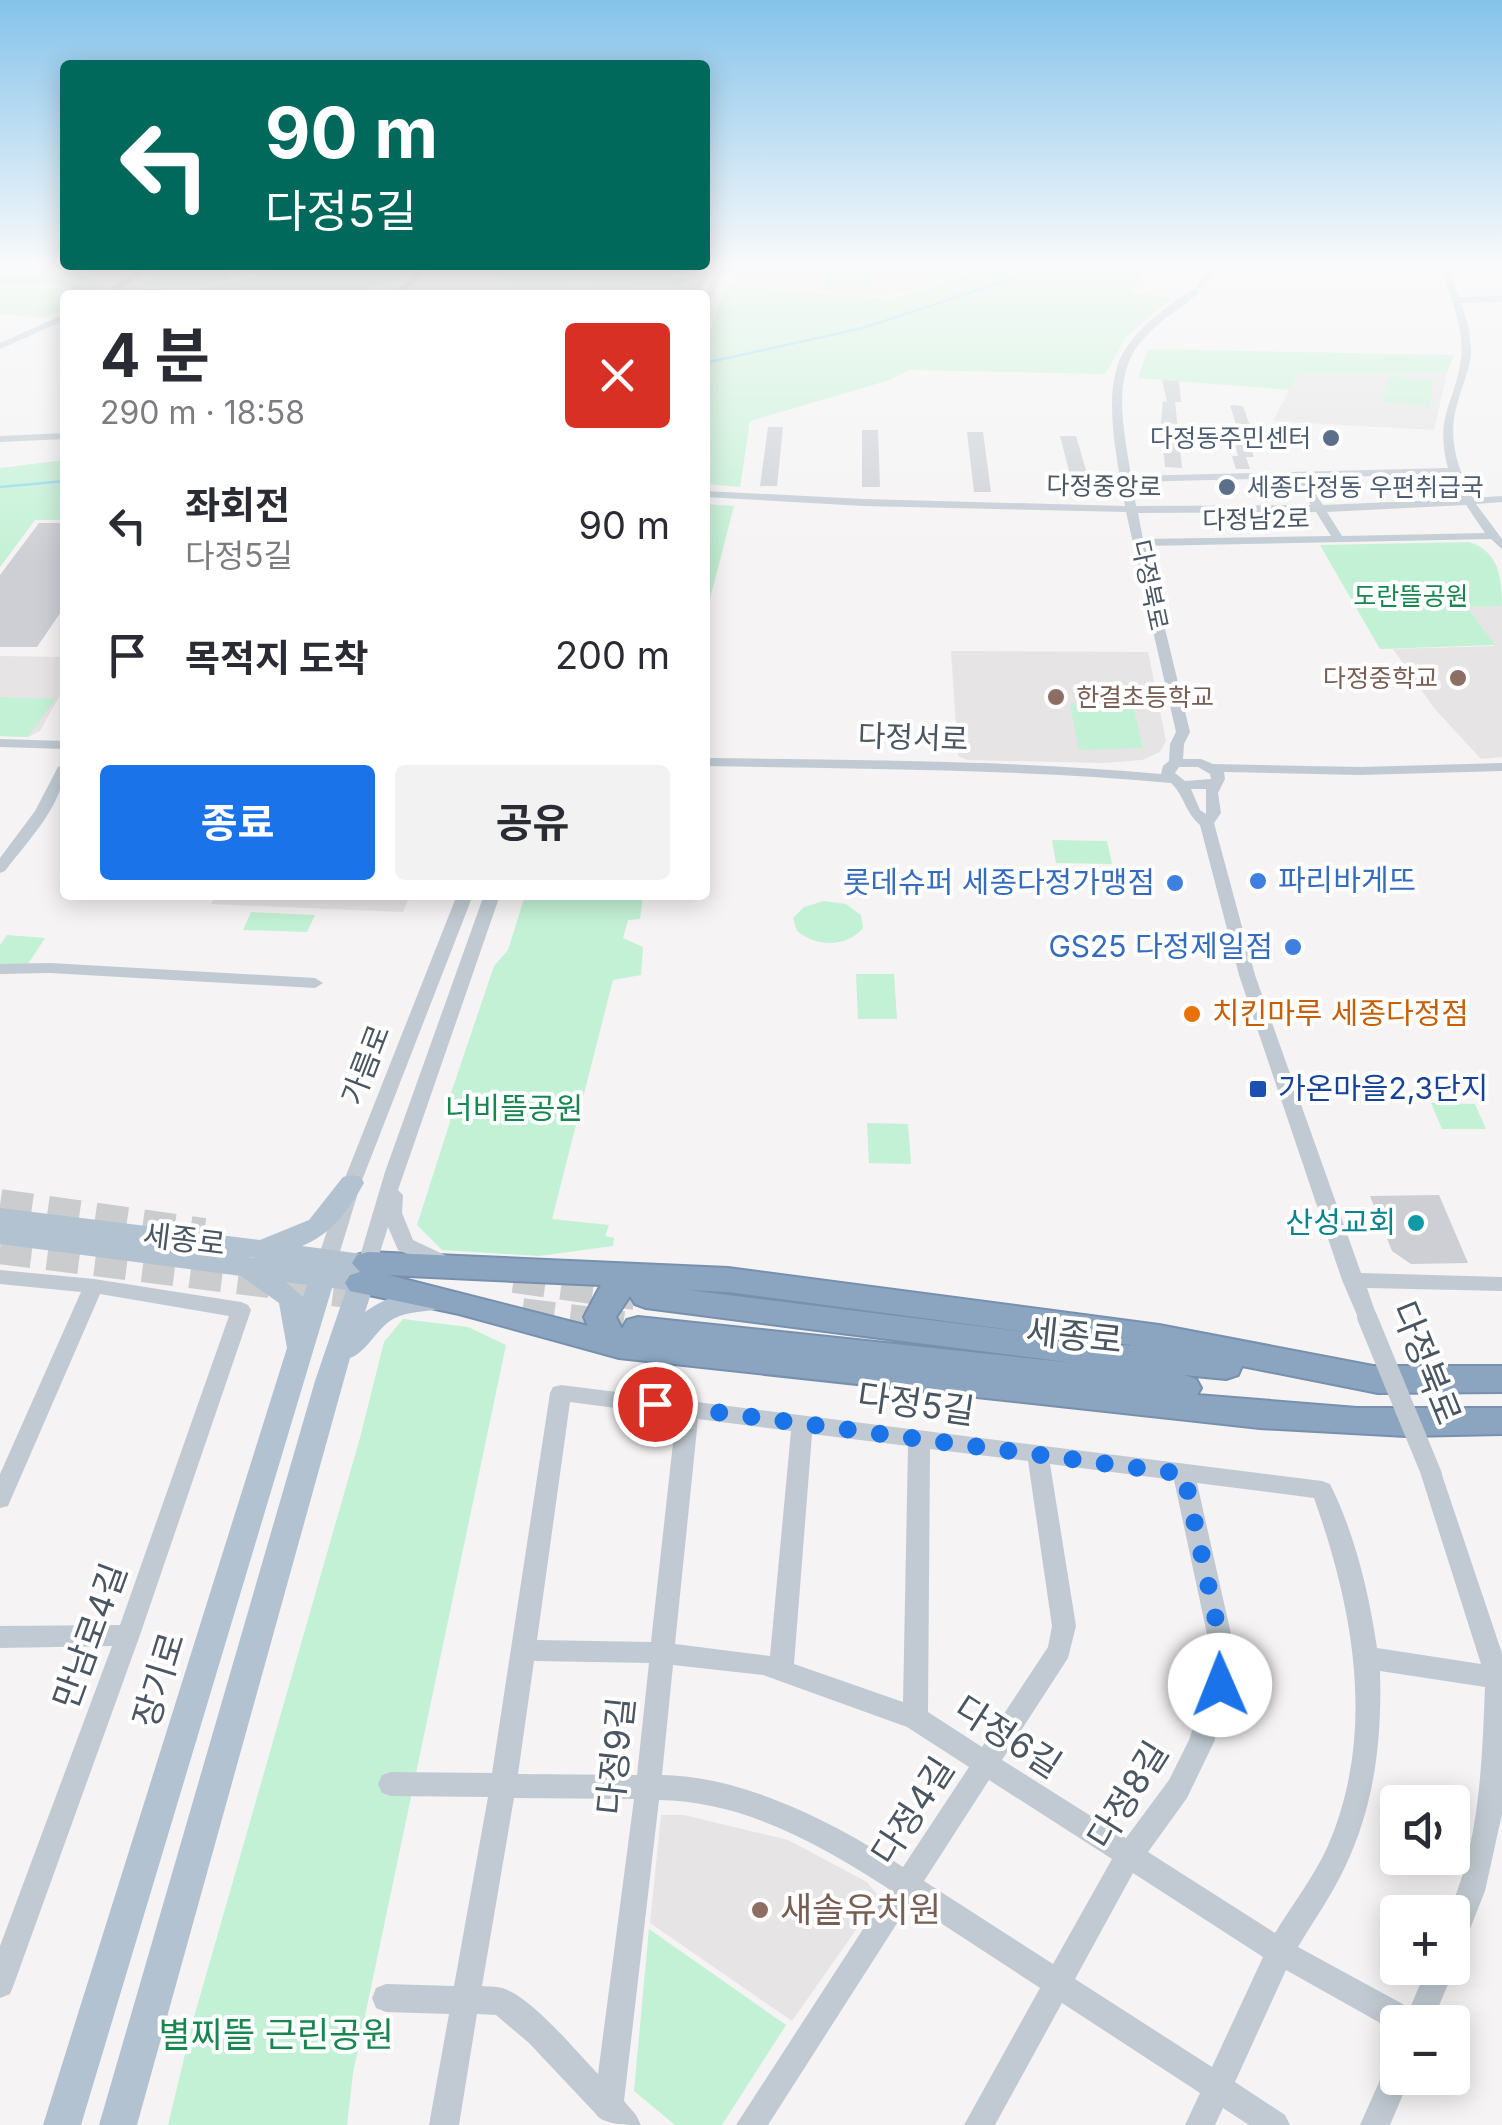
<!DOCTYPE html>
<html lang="ko">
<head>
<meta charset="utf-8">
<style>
  :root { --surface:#fff; --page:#f2f2f3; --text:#2b2b33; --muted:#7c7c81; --accent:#1a73e8 }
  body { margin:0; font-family:Inter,"Noto Sans KR",sans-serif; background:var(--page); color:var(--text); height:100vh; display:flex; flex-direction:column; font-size:38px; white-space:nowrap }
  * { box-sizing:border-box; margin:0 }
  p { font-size:32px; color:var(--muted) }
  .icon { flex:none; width:55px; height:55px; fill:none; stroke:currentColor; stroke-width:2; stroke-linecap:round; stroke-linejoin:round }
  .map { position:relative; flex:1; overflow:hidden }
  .side { position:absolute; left:60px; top:290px; width:650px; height:610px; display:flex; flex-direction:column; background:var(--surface); border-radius:10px; box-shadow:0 5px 25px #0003 }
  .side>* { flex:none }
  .guide { position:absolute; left:60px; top:60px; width:650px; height:210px; border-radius:10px; box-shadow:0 5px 25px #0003; background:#00695c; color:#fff; overflow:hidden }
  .buttons { position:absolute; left:1380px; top:1785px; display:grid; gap:20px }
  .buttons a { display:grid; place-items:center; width:90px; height:90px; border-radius:10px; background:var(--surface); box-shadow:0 5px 25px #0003; font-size:50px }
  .pin { position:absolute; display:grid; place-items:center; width:85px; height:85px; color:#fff; margin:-42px; border:5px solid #fff; border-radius:50%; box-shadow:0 2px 10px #0007 }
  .me { position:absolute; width:110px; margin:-55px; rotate:359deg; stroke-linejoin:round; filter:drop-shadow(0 0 8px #0008) }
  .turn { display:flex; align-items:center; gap:35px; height:210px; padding:0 40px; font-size:45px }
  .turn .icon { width:130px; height:130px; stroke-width:2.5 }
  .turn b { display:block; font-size:70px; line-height:85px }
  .round { display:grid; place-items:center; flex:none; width:105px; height:105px; border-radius:10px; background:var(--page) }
  .summary { display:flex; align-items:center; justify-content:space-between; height:170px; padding:0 40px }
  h1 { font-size:60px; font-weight:700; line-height:75px }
  .button { display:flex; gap:20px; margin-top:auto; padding:20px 40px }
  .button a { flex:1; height:115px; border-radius:10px; background:var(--accent); color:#fff; font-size:40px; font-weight:700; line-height:115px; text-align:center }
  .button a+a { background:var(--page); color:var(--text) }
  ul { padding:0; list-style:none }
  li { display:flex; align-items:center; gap:30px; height:130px; padding:0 40px }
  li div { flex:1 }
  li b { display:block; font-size:38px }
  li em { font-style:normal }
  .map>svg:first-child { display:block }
  .education { fill:#e6e4e5 }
  .green { fill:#c3f1d5 }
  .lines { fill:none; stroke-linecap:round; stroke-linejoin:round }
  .stream { stroke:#90daee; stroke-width:2.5 }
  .building { fill:#cdcfd5 }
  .highway-tunnel { stroke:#caccce; stroke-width:32; stroke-dasharray:32 16; stroke-linecap:butt }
  .highway-casing { stroke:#7690ad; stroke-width:4 }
  .minor { fill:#c1cad2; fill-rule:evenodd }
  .major { fill:#b3c2d1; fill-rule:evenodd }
  .highway { fill:#8ba5c1; fill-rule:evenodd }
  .minor-bridge { stroke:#c1cad2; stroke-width:20 }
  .route { stroke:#1a73e8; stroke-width:18; stroke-dasharray:0 32.4 }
  .service-dot { fill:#5c6f8a; stroke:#fff; stroke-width:4 }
  .education-dot { fill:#8d6e63; stroke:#fff; stroke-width:4 }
  .shop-dot { fill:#3f7fe0; stroke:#fff; stroke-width:4 }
  .food-dot { fill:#e8710a; stroke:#fff; stroke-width:4 }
  .transit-dot { fill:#1a4fb4; stroke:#fff; stroke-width:4 }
  .culture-dot { fill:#0f9aa8; stroke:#fff; stroke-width:4 }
  .labels { text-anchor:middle; stroke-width:8; stroke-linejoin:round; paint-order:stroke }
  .far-service-label { font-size:25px; fill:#4e5e75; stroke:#fff; text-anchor:end }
  .far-street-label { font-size:25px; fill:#4a5661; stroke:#fff }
  .far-park-label { font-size:25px; fill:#17864f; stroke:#fff }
  .far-education-label { font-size:25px; fill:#785e54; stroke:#fff; text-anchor:end }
  .street-label { font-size:30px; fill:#4a5661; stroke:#fff }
  .shop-label { font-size:30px; fill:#366cbe; stroke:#fff; text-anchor:end }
  .food-label { font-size:30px; fill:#c56008; stroke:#fff; text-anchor:start }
  .transit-label { font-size:30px; fill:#164399; stroke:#fff; text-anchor:start }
  .park-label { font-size:30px; fill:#17864f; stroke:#fff }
  .culture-label { font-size:30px; fill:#0d838f; stroke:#fff; text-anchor:end }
  .near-street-label { font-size:35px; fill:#4a5661; stroke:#fff }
  .near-education-label { font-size:35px; fill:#785e54; stroke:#fff; text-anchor:start }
  .near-park-label { font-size:35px; fill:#17864f; stroke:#fff }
</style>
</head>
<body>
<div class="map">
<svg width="1502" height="2125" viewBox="0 0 1502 2125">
  <rect width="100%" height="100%" fill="#f5f3f3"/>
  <!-- education -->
  <g class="education">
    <polygon points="743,266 882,266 890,297 739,284"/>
    <polygon points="889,266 981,266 897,294"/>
    <polygon points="1298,373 1447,373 1434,430 1273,421"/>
    <polygon points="1502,606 1502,757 1481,759 1434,708 1393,649 1495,646 1467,607"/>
    <polygon points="951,651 1148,652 1166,741 1160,752 1142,760 1102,763 967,760 958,756"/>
    <polygon points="0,656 65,657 65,686 40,731 28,737 0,736"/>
    <polygon points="215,895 410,895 403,912 211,904"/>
    <polygon points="661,1815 684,1815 788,1840 867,1882 879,1897 792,2021 650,1923"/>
  </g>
  <!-- green -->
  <g class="green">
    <polygon points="168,266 216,266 213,273 231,273 226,283 207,283 205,287 145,285"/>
    <path d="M 280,266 L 417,266 C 397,284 373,286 349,295 L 124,295 L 131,289 L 196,290 L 272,273 Z"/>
    <polygon points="443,266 566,266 582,272 687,278 680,288 584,280 522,283 486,275 435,274"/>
    <polygon points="820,266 869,266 876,289 826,290"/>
    <polygon points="987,266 1146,266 1132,293 1172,298 1127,336 1105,374 910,370 890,380 750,421 740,487 705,484 705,346 726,285 893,299"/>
    <polygon points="65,269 91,278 100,289 91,295 65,295 65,308 43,318 0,314 0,272"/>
    <polygon points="1148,349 1454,355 1447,373 1299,373 1290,390 1138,378"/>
    <polygon points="1388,375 1433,380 1430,407 1383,402"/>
    <polygon points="65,460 65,520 35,520 0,567 0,468"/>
    <polygon points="705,504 734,506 705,618"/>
    <path d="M 1469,542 C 1499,551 1502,579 1502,606 L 1467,607 L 1495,645 L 1380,649 L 1320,545 Z"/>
    <polygon points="0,697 55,699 28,737 0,736"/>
    <polygon points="1070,704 1133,705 1143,748 1079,750"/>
    <polygon points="1052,840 1107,841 1112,864 1056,863"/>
    <polygon points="521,895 643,895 640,919 628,920 623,938 643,947 641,975 613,980 552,1219 609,1225 605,1236 614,1238 613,1246 539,1256 442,1250 417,1225 450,1122 449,1099 494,966 508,950 524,899"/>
    <path d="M 824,901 L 846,904 L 861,915 L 863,928 C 846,948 817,947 797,931 L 793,918 L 804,907 Z"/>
    <polygon points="251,912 315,915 307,932 243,930"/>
    <polygon points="7,935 45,938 26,967 0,965 0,945"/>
    <polygon points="856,974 894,974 897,1019 858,1019"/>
    <polygon points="1431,1103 1475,1104 1486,1129 1442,1129"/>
    <polygon points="867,1123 908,1124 911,1164 869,1163"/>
    <polygon points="403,1319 468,1327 506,1345 353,2073 347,2125 168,2125 194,2017 360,1438 384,1342"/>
    <polygon points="649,1929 786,2025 722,2125 675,2125 634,2091"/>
  </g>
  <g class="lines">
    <!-- stream -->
    <g class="stream">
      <polyline points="705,363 863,328 1051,266"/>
      <polyline points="0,487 65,481"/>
    </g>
  </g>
  <!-- building -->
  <g class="building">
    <polygon points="1162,380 1179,381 1181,402 1168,402 1175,402 1182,468 1165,467 1161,421 1163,401 1167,402"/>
    <polygon points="1230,405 1243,406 1251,429 1244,429 1254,457 1246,457 1250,469 1236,469 1232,456 1238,456 1231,428 1237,428"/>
    <polygon points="768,427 783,427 777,486 760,486"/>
    <polygon points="862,430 878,430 880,487 862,487"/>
    <polygon points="967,432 983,432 991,492 974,492"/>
    <polygon points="1060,436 1076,436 1093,494 1075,494"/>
    <polygon points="39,523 65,523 65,606 37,647 0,647 0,575"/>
    <polygon points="1439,1195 1468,1263 1411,1264 1392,1251 1370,1196"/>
  </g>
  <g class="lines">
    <!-- highway-tunnel -->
    <g class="highway-tunnel">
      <polyline points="0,1205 204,1234"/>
      <polyline points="0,1248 380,1296"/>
      <polyline points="514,1277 635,1294"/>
      <polyline points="522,1314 623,1327"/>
    </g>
    <!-- highway casing -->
    <g class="highway-casing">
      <path id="highway" d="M 368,1252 L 728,1268 L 1159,1325 L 1373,1366 L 1502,1366 L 1502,1392 L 1378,1393 L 1242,1366 L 1238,1375 L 1226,1379 L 1184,1375 L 1196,1379 L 1201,1388 L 1197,1395 L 1357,1408 L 1502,1408 L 1502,1434 L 1406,1436 L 1260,1428 L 619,1358 L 459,1314 L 350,1291 L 345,1283 L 350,1275 L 360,1272 L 352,1263 L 357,1255 ZM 388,1275 L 601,1285 L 584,1317 L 588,1326 ZM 688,1290 L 728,1292 L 1131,1346 L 1130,1345 ZM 630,1296 L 635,1304 L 646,1308 L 1074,1363 L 638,1317 L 627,1320 L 622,1329 L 616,1317 Z"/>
    </g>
    <!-- minor -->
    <g class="minor">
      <polygon points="143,266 152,266 113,295 88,295 51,282 0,283 0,277 52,276 89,289 108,290"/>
      <polygon points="424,266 433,266 400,295 391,295"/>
      <polygon points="704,266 712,266 700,295 692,295"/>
      <polygon points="717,266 725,266 709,307 705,310 705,296"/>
      <polygon points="1207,266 1215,266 1203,288 1197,288"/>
      <path d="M 1440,266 L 1448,266 L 1459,297 L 1502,296 L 1502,302 L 1461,303 C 1467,319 1472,338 1471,356 C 1469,371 1462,386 1458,401 C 1447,435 1456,467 1473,498 L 1502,496 L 1502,502 L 1476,504 L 1502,539 L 1502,549 L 1491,539 L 1145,546 L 1190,732 L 1184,744 L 1183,759 L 1201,759 L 1213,764 L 1360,767 L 1502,763 L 1502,771 L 1360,775 L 1224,772 L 1225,779 L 1218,793 L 1221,813 L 1214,823 L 1255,975 L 1361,1273 L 1502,1277 L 1502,1291 L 1367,1288 L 1377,1317 L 1374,1322 L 1367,1325 L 1360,1322 L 1342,1280 L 1239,975 L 1200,825 C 1185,812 1184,795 1171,783 C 1016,769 861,769 705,766 L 705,758 C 857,760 1009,760 1161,774 L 1163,766 L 1169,761 L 1170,744 L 1176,732 L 1126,512 L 864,506 L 705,497 L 705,491 L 864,499 L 1125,506 C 1118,465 1104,404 1118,364 C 1129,333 1168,304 1196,288 L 1199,293 C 1179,309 1155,324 1139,344 C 1111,380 1125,435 1131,476 L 1448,468 C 1434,415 1455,405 1461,358 C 1465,326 1449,296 1440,266 ZM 1450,474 L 1462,499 L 1323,505 L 1305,478 ZM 1294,478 L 1311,505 L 1136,506 L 1132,482 ZM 1466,505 L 1485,533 L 1342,536 L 1327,512 ZM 1316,512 L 1331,536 L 1143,539 L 1138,513 ZM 1179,767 L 1198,767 L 1210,774 L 1211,779 L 1185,781 L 1175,773 ZM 1191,789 L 1206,789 L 1206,814 L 1200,810 Z"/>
      <polygon points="65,314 65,320 0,349 0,343"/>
      <polygon points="65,433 65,439 0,442 0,436"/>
      <polygon points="0,739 65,741 65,749 0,747"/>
      <path d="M 65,763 C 65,804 29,839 5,871 L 0,873 L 0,858 L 35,811 L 58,767 Z"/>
      <polygon points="457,895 473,895 361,1183 338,1258 335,1263 321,1263 318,1258 343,1183"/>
      <polygon points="484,895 500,895 398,1190 403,1195 402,1213 413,1240 449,1257 452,1262 449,1267 442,1269 398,1250 388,1227 375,1268 361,1268 358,1263 385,1172"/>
      <polygon points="50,963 315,978 323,983 315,988 50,973 0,974 0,964"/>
      <polygon points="0,1270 94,1279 241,1302 248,1305 251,1310 140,1635 14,1984 10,1994 0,1998 0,1946 112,1646 0,1648 0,1626 120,1625 229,1316 100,1294 11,1499 8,1506 0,1508 0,1474 81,1292 0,1284"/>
      <path d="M 561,1385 L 1322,1481 L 1330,1484 C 1355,1534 1369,1593 1377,1648 L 1481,1664 L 1421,1475 L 1424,1469 L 1432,1466 L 1440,1469 L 1502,1653 L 1502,1814 L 1485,1891 L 1462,1949 L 1452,1953 L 1452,1912 L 1449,1912 C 1480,1841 1482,1763 1485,1687 L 1380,1671 C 1382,1739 1375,1804 1345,1867 C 1332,1895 1314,1920 1298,1947 L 1410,2008 L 1427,1968 L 1452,1968 L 1452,1962 L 1455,1968 L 1432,2022 L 1398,2022 L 1398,2033 L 1286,1970 L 1235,2082 L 1285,2115 L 1290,2125 L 1249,2125 L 1223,2108 L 1215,2125 L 1185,2125 L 1200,2093 L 1062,2003 L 995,2125 L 964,2125 L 1040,1988 L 910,1903 L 768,2125 L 736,2125 L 889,1889 C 820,1844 743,1801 659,1800 L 624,2101 L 636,2115 L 641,2125 C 625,2125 602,2125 595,2113 L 529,2043 L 496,2015 L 477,2014 L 459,2125 L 429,2125 L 449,2014 L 386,2012 L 376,2008 L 372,1998 L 376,1988 L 386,1984 L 454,1986 L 488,1797 L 391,1796 L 382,1793 L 378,1784 L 382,1775 L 391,1772 L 492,1773 L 550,1393 L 553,1387 ZM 570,1402 L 676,1416 L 651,1642 L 537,1640 ZM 698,1419 L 791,1431 L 770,1656 L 675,1644 ZM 812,1434 L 908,1446 L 903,1702 L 794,1664 ZM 930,1449 L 1028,1461 L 1052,1626 L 1048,1647 L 982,1747 L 928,1712 ZM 1050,1464 L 1174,1480 L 1207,1634 L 1207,1685 L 1189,1740 L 1169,1780 L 1126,1838 L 1002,1760 L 1068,1658 L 1076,1626 ZM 1197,1483 L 1314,1498 C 1354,1611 1377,1734 1327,1848 C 1313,1878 1292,1905 1275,1933 L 1148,1852 L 1187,1798 L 1214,1742 L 1231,1685 L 1231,1634 ZM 534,1661 L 649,1663 L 637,1775 L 518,1774 ZM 673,1665 L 763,1675 L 907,1727 L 969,1767 L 903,1867 C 835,1823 744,1776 662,1775 ZM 989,1780 L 1112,1859 L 1053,1964 L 924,1881 ZM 514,1798 L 634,1799 L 598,2074 C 576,2051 533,1999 505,1989 C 498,1986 490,1987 482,1986 ZM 1133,1873 L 1263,1957 L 1212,2067 L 1075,1979 Z"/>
      <polygon points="1398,2058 1398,2078 1410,2078 1390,2125 1360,2125 1388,2062"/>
    </g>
    <!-- major -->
    <path class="major" d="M 352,1175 L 361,1177 L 364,1183 C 348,1211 333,1233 302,1246 L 377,1256 L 381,1263 L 365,1312 C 386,1297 417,1286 442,1294 L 446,1301 L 442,1308 C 426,1313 409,1310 393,1319 C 376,1329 367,1352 350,1358 L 137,2125 L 99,2125 L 315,1381 L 346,1290 L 332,1288 L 81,2125 L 43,2125 L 287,1348 L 279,1303 L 241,1276 L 0,1244 L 0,1226 L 313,1265 L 0,1226 L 0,1208 L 260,1240 L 309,1220 L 343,1177 ZM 286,1282 L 307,1285 L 303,1297 Z"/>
    <!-- highway -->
    <use href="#highway" class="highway"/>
    <!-- minor-bridge -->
    <polyline class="minor-bridge" points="1367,1317 1432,1475"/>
  </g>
  <!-- sky -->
  <linearGradient id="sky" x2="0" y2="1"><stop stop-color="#85c3ea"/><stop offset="0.47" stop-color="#fafafa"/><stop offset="1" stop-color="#fafafa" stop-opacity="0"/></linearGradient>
  <rect width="1502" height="563" fill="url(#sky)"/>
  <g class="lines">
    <!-- route -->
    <polyline class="route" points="655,1404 1184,1474 1219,1634 1220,1685"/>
  </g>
  <!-- markers -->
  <g class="service-dot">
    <circle cx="1331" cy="438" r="10"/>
    <circle cx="1227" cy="487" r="10"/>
  </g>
  <g class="education-dot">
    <circle cx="1458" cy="678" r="10"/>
    <circle cx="1056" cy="697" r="10"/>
    <circle cx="760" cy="1910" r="10"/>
  </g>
  <g class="shop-dot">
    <circle cx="1258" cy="881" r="10"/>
    <circle cx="1175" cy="883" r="10"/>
    <circle cx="1293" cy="947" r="10"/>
  </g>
  <circle class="food-dot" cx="1192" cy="1014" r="10"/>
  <rect class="transit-dot" x="1248" y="1079" width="20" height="20" rx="5"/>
  <circle class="culture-dot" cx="1416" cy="1223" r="10"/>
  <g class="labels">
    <!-- far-service labels -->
    <g class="far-service-label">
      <text x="1311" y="447">다정동주민센터</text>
      <text x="1247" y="496" text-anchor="start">세종다정동 우편취급국</text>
    </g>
    <!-- far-street labels -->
    <g class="far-street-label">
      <text transform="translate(1104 486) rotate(1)" y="9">다정중앙로</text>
      <text transform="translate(1256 519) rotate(-1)" y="9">다정남2로</text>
      <text transform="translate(1150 585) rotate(78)" y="9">다정북로</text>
    </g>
    <!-- far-park labels -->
    <g class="far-park-label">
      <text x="1411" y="605">도란뜰공원</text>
    </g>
    <!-- far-education labels -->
    <g class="far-education-label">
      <text x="1438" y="687">다정중학교</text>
      <text x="1076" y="706" text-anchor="start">한결초등학교</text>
    </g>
    <!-- street labels -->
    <g class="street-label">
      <text transform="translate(913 738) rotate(2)" y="10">다정서로</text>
      <text transform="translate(366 1065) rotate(-69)" y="10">가름로</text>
      <text transform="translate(184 1240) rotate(7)" y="10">세종로</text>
    </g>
    <!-- shop labels -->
    <g class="shop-label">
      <text x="1278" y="891" text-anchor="start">파리바게뜨</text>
      <text x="1155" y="893">롯데슈퍼 세종다정가맹점</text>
      <text x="1273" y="957">GS25 다정제일점</text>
    </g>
    <!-- food labels -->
    <g class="food-label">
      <text x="1212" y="1024">치킨마루 세종다정점</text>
    </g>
    <!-- transit labels -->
    <g class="transit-label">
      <text x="1278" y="1099">가온마을2,3단지</text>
    </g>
    <!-- park labels -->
    <g class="park-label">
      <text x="514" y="1119">너비뜰공원</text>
    </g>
    <!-- culture labels -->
    <g class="culture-label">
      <text x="1396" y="1233">산성교회</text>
    </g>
    <!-- near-street labels -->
    <g class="near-street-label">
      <text transform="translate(1074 1336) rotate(6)" y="12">세종로</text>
      <text transform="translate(1426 1363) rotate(68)" y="12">다정북로</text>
      <text transform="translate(916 1404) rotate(8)" y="12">다정5길</text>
      <text transform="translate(90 1636) rotate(-70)" y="12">만남로4길</text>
      <text transform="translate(159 1680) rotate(-73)" y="12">장기로</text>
      <text transform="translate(1008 1737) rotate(33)" y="12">다정6길</text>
      <text transform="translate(616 1756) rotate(-84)" y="12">다정9길</text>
      <text transform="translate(1128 1795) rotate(-58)" y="12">다정8길</text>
      <text transform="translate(913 1811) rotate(-57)" y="12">다정4길</text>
    </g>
    <!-- near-education labels -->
    <g class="near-education-label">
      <text x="780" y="1922">새솔유치원</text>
    </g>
    <!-- near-park labels -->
    <g class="near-park-label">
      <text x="276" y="2047">별찌뜰 근린공원</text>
    </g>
  </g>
</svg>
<div class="buttons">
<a><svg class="icon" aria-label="sound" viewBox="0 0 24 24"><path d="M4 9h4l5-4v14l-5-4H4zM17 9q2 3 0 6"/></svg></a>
<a>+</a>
<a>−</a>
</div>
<div class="pin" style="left:655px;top:1404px;background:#d93025"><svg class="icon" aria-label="arrive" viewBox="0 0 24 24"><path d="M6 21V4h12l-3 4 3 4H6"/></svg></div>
<svg class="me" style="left:1220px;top:1685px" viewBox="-20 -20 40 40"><circle r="19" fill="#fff"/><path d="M0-13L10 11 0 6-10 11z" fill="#1a73e8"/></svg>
<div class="guide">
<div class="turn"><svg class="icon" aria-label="left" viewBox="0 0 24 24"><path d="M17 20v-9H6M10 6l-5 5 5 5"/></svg><div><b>90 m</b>다정5길</div></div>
</div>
<section class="side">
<div class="summary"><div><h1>4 분</h1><p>290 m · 18:58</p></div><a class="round" style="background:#d93025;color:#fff"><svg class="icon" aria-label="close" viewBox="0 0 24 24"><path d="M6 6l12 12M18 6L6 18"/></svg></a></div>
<ul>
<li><svg class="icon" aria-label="left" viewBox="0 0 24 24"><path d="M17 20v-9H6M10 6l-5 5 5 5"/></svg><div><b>좌회전</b><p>다정5길</p></div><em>90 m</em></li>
<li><svg class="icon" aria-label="arrive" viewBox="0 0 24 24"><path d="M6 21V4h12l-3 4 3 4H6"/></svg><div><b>목적지 도착</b></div><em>200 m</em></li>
</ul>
<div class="button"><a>종료</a><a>공유</a></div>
</section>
</div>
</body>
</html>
